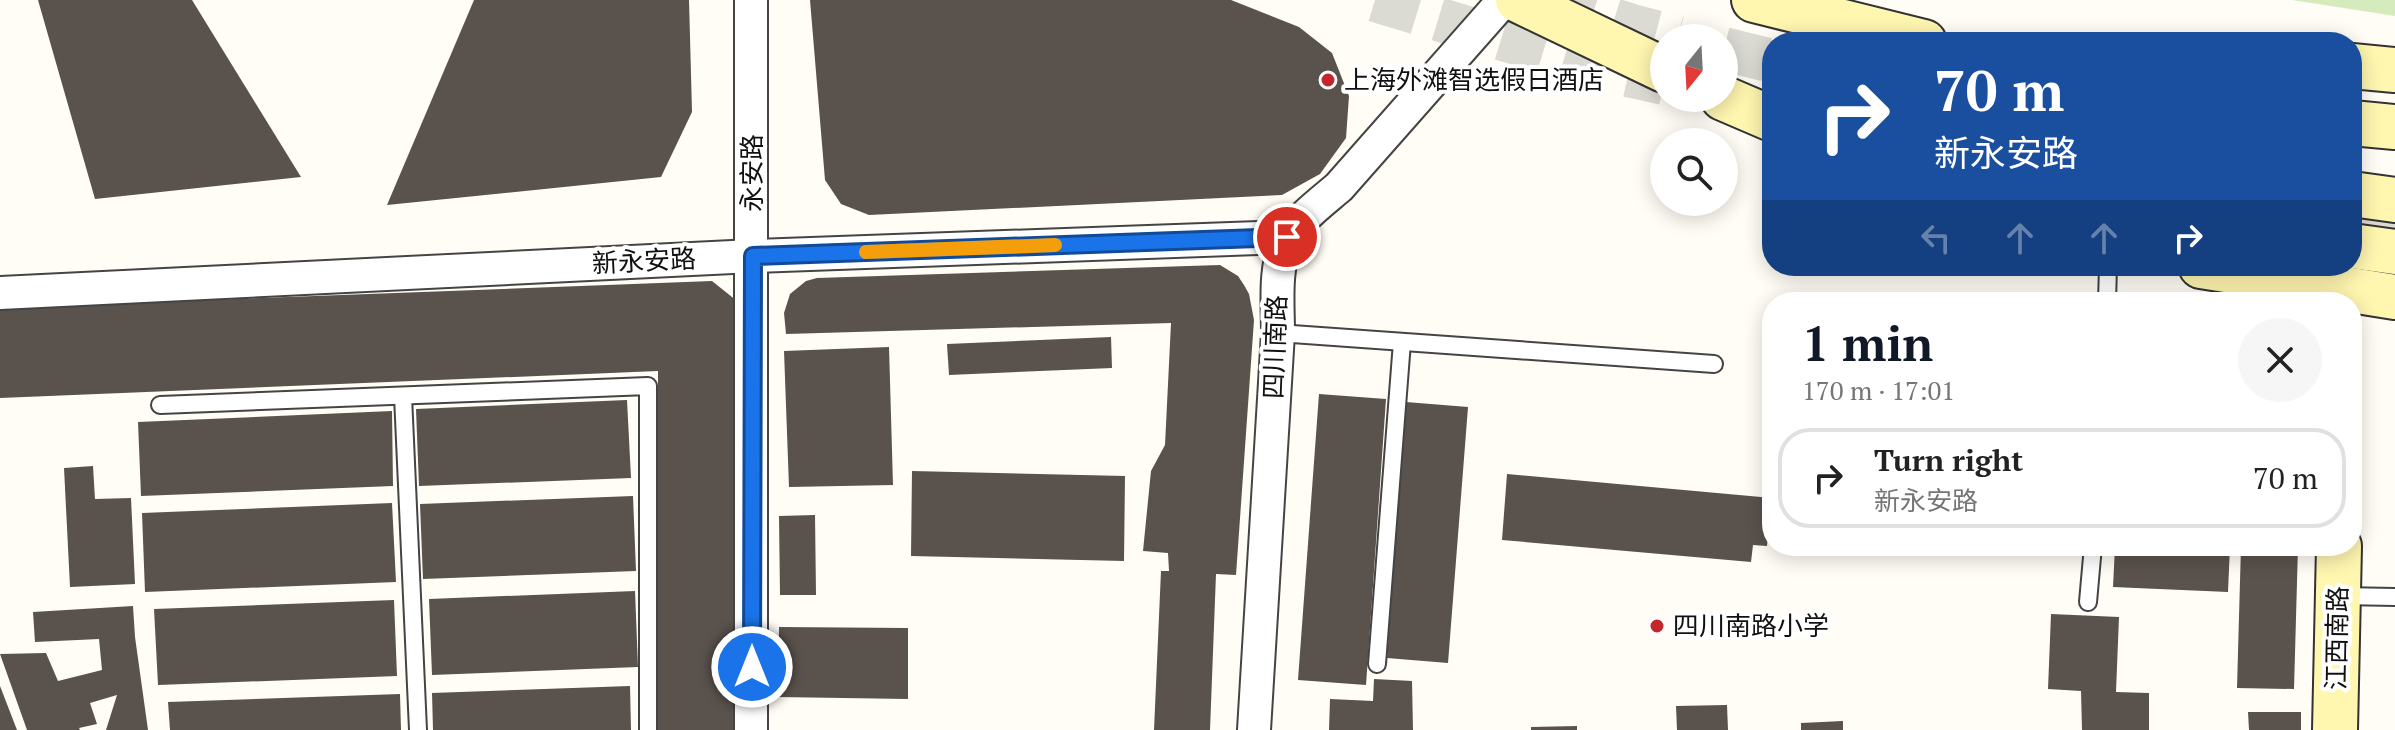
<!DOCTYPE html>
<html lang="en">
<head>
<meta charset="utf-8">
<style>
  :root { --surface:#fff; --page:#f6f6f6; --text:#222; --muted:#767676; --line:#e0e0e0; --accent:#111827 }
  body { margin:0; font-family:"PT Serif","Noto Sans SC",serif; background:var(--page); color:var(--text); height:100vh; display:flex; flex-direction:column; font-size:30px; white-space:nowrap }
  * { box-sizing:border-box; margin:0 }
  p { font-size:26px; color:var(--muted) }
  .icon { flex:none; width:44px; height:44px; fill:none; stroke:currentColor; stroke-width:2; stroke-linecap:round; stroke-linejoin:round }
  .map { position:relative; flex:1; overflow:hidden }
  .sheet { position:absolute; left:1762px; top:292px; width:600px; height:264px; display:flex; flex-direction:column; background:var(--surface); border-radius:32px; box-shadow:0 4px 20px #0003 }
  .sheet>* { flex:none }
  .banner { position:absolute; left:1762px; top:32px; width:600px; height:244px; border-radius:32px; box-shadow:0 4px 20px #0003; background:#1a4fa0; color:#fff; overflow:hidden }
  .needle { width:52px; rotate:198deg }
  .fabs { position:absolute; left:1650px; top:24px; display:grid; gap:16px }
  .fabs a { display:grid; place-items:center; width:88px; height:88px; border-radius:50%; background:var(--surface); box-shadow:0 4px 20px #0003; font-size:40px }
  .pin { position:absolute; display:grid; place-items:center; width:68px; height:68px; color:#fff; margin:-34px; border:4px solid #fff; border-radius:50%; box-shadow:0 2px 8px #0007 }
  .me { position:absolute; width:88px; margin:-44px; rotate:0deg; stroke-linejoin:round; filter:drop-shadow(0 0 6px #0008) }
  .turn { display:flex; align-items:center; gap:28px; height:168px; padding:0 40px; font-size:36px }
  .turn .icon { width:104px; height:104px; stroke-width:2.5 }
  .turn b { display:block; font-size:56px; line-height:68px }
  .lanes { display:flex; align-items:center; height:76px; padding:0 40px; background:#0003; justify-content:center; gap:40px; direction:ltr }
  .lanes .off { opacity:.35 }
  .round { display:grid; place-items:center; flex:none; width:84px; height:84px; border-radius:42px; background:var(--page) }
  .head { display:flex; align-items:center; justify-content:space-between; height:136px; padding:0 40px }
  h1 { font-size:48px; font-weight:700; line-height:60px; color:var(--accent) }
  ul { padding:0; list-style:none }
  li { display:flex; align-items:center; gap:24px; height:100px; margin:0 16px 12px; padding:0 24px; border:4px solid var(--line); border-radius:32px }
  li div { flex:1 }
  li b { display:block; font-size:30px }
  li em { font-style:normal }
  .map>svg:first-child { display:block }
  .green { fill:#d5ebbd }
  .building { fill:#5a524d }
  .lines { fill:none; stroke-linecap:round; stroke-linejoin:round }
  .secondary-tunnel { stroke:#dbdad3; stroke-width:44; stroke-dasharray:44 22; stroke-linecap:butt }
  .lane-casing { stroke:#444; stroke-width:20 }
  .street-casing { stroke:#444; stroke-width:36 }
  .secondary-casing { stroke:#333; stroke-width:48 }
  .lane { stroke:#fff; stroke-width:16 }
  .street { stroke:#fff; stroke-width:32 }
  .secondary { stroke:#fff6b0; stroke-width:44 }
  .route-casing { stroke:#114b97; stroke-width:20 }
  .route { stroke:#1a73e8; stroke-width:14 }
  .slow { stroke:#f59e0b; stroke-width:14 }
  .poi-dot { fill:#c4262e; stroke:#fff; stroke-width:3 }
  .labels { text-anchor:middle; stroke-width:8; stroke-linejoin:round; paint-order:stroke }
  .poi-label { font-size:26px; fill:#111; stroke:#fff; text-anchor:start }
  .street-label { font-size:26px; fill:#111; stroke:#fff }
</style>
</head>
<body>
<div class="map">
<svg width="2395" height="730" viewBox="0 0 2395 730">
  <rect width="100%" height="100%" fill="#fffdf5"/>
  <!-- green -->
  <polygon class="green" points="2292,0 2395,0 2395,16"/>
  <!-- building -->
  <g class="building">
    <polygon points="38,0 192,0 301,177 95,199"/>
    <polygon points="474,0 689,0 692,112 661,177 387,205"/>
    <polygon points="810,0 1231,0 1299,27 1332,53 1349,96 1346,138 1320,174 1282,195 869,215 841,204 825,180"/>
    <polygon points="1220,265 1238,276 1244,285 1249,294 1254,320 1236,575 1216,574 1210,730 1154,730 1161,571 1169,571 1168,553 1143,551 1151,471 1165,445 1171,323 786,334 784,313 790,294 806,281 817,278"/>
    <polygon points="712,281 737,301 733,730 658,730 658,371 0,398 0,308"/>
    <polygon points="1111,337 1112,368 949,375 947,344"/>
    <polygon points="889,347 893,485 789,487 784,351"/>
    <polygon points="1319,394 1386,399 1366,685 1298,680"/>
    <polygon points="627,400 631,478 419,486 416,409"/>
    <polygon points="1406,402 1468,407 1448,663 1387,658"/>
    <polygon points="392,411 393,486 141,496 138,422"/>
    <polygon points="93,466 95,499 131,498 135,584 70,587 64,468"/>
    <polygon points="912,471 1125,476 1124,561 911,556"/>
    <polygon points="1507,474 1772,498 1767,546 1753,545 1751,562 1502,540"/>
    <polygon points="633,496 636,571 423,579 420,504"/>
    <polygon points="392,503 396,582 145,592 142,513"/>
    <polygon points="815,515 816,595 780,595 779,516"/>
    <polygon points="2115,546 2230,546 2228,592 2113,587"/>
    <polygon points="2241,546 2298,546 2294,689 2237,688"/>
    <polygon points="635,591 638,667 432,675 429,599"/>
    <polygon points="394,600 397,676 158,685 154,609"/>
    <polygon points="133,606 135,637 148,730 106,730 117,695 90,703 97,724 79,728 80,730 27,730 0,654 46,653 58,681 102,670 99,639 35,642 33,612"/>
    <polygon points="2051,614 2119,617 2116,692 2149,693 2149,730 2082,730 2081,691 2048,689"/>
    <polygon points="779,627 908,628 908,699 778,697"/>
    <polygon points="1374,679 1412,681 1413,730 1329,730 1330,699 1373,701"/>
    <polygon points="0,686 17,730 0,730"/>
    <polygon points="630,686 631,730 433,730 432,693"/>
    <polygon points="400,694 401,730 170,730 168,702"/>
    <polygon points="1727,705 1728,730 1677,730 1676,706"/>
    <polygon points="2248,712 2301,712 2301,730 2249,730"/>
    <polygon points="1843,721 1843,730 1801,730 1801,723"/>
    <polygon points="1577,726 1577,730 1531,730 1531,727"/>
  </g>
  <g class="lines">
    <!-- secondary-tunnel -->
    <g class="secondary-tunnel">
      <polyline points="1375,0 1605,70 1664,83"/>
      <polyline points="1551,0 1632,26 1678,38"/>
      <polyline points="1724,49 1772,61"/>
      <polyline points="2352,220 2395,225"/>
    </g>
    <!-- lane casing -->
    <g class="lane-casing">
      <g id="lane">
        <polyline points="2107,302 2108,266"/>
        <polyline points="1278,333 1714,364"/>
        <polyline points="403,396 418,730"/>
        <polyline points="160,405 648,386 648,730"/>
        <polyline points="2341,596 2395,597"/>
        <polyline points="2088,602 2093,546"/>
        <polyline points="1377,664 1402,342"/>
      </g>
    </g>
    <!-- street casing -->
    <g class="street-casing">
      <g id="street">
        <polyline points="0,293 753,256 1287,237"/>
        <polyline points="751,730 751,0"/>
        <path d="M 1254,730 L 1278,333 C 1278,303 1274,269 1287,240 C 1294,222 1324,200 1339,187 L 1504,0"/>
      </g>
    </g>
    <!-- secondary casing -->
    <g class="secondary-casing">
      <g id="secondary">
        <polyline points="1518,0 1664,70"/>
        <polyline points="1754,0 1924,42"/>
        <polyline points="2352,66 2395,70"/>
        <polyline points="1723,98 1772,119"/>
        <polyline points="2352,123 2395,127"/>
        <polyline points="2352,194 2395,200"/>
        <polyline points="2352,246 2395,252"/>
        <polyline points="2201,266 2395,297"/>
        <polyline points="2335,730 2339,546"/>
      </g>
    </g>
    <!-- lane -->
    <use href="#lane" class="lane"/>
    <!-- street -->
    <use href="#street" class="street"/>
    <!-- secondary -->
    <use href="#secondary" class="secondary"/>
  </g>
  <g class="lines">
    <!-- route casing -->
    <g class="route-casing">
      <polyline id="route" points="752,667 753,256 1287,237"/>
    </g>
    <!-- route -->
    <use href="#route" class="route"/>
    <!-- slow -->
    <polyline class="slow" points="866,252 1055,245"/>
  </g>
  <!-- markers -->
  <g class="poi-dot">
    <circle cx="1328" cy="80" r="8"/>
    <circle cx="1657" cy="626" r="8"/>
  </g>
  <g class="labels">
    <!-- poi labels -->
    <g class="poi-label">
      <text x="1344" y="89">上海外滩智选假日酒店</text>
      <text x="1673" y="635">四川南路小学</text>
    </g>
    <!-- street labels -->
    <g class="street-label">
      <text transform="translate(752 173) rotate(-90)" y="9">永安路</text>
      <text transform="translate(644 261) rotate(-3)" y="9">新永安路</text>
      <text transform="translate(1275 347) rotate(-88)" y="9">四川南路</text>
      <text transform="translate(2337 638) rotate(-89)" y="9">江西南路</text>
    </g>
  </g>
</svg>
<div class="fabs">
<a><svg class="needle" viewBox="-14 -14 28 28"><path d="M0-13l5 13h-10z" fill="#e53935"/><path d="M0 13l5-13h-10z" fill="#767676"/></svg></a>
<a><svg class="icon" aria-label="search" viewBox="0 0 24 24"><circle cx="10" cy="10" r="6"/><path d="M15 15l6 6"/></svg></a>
</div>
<div class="pin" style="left:1287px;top:237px;background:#d93025"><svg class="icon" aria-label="arrive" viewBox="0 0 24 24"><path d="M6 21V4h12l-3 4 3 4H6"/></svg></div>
<svg class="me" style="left:752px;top:667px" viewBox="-20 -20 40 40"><circle r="17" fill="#1a73e8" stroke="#fff" stroke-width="3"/><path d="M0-11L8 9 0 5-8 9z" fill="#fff"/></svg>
<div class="banner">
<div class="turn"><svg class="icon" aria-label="right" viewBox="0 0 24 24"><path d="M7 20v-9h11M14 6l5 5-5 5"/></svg><div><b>70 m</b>新永安路</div></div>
<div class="lanes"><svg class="icon off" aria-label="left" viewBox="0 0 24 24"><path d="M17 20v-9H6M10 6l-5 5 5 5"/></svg><svg class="icon off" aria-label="ahead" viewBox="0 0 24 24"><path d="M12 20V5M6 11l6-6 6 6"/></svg><svg class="icon off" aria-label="ahead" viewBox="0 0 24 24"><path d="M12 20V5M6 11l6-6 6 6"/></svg><svg class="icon" aria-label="right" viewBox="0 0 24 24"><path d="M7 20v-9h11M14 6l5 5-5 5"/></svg></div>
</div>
<section class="sheet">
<div class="head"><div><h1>1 min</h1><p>170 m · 17:01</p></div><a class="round"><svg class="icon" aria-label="close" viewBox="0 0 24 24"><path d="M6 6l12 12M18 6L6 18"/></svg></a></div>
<ul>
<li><svg class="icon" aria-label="right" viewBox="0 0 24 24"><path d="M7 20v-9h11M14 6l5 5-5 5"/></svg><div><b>Turn right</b><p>新永安路</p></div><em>70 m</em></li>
</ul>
</section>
</div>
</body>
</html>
